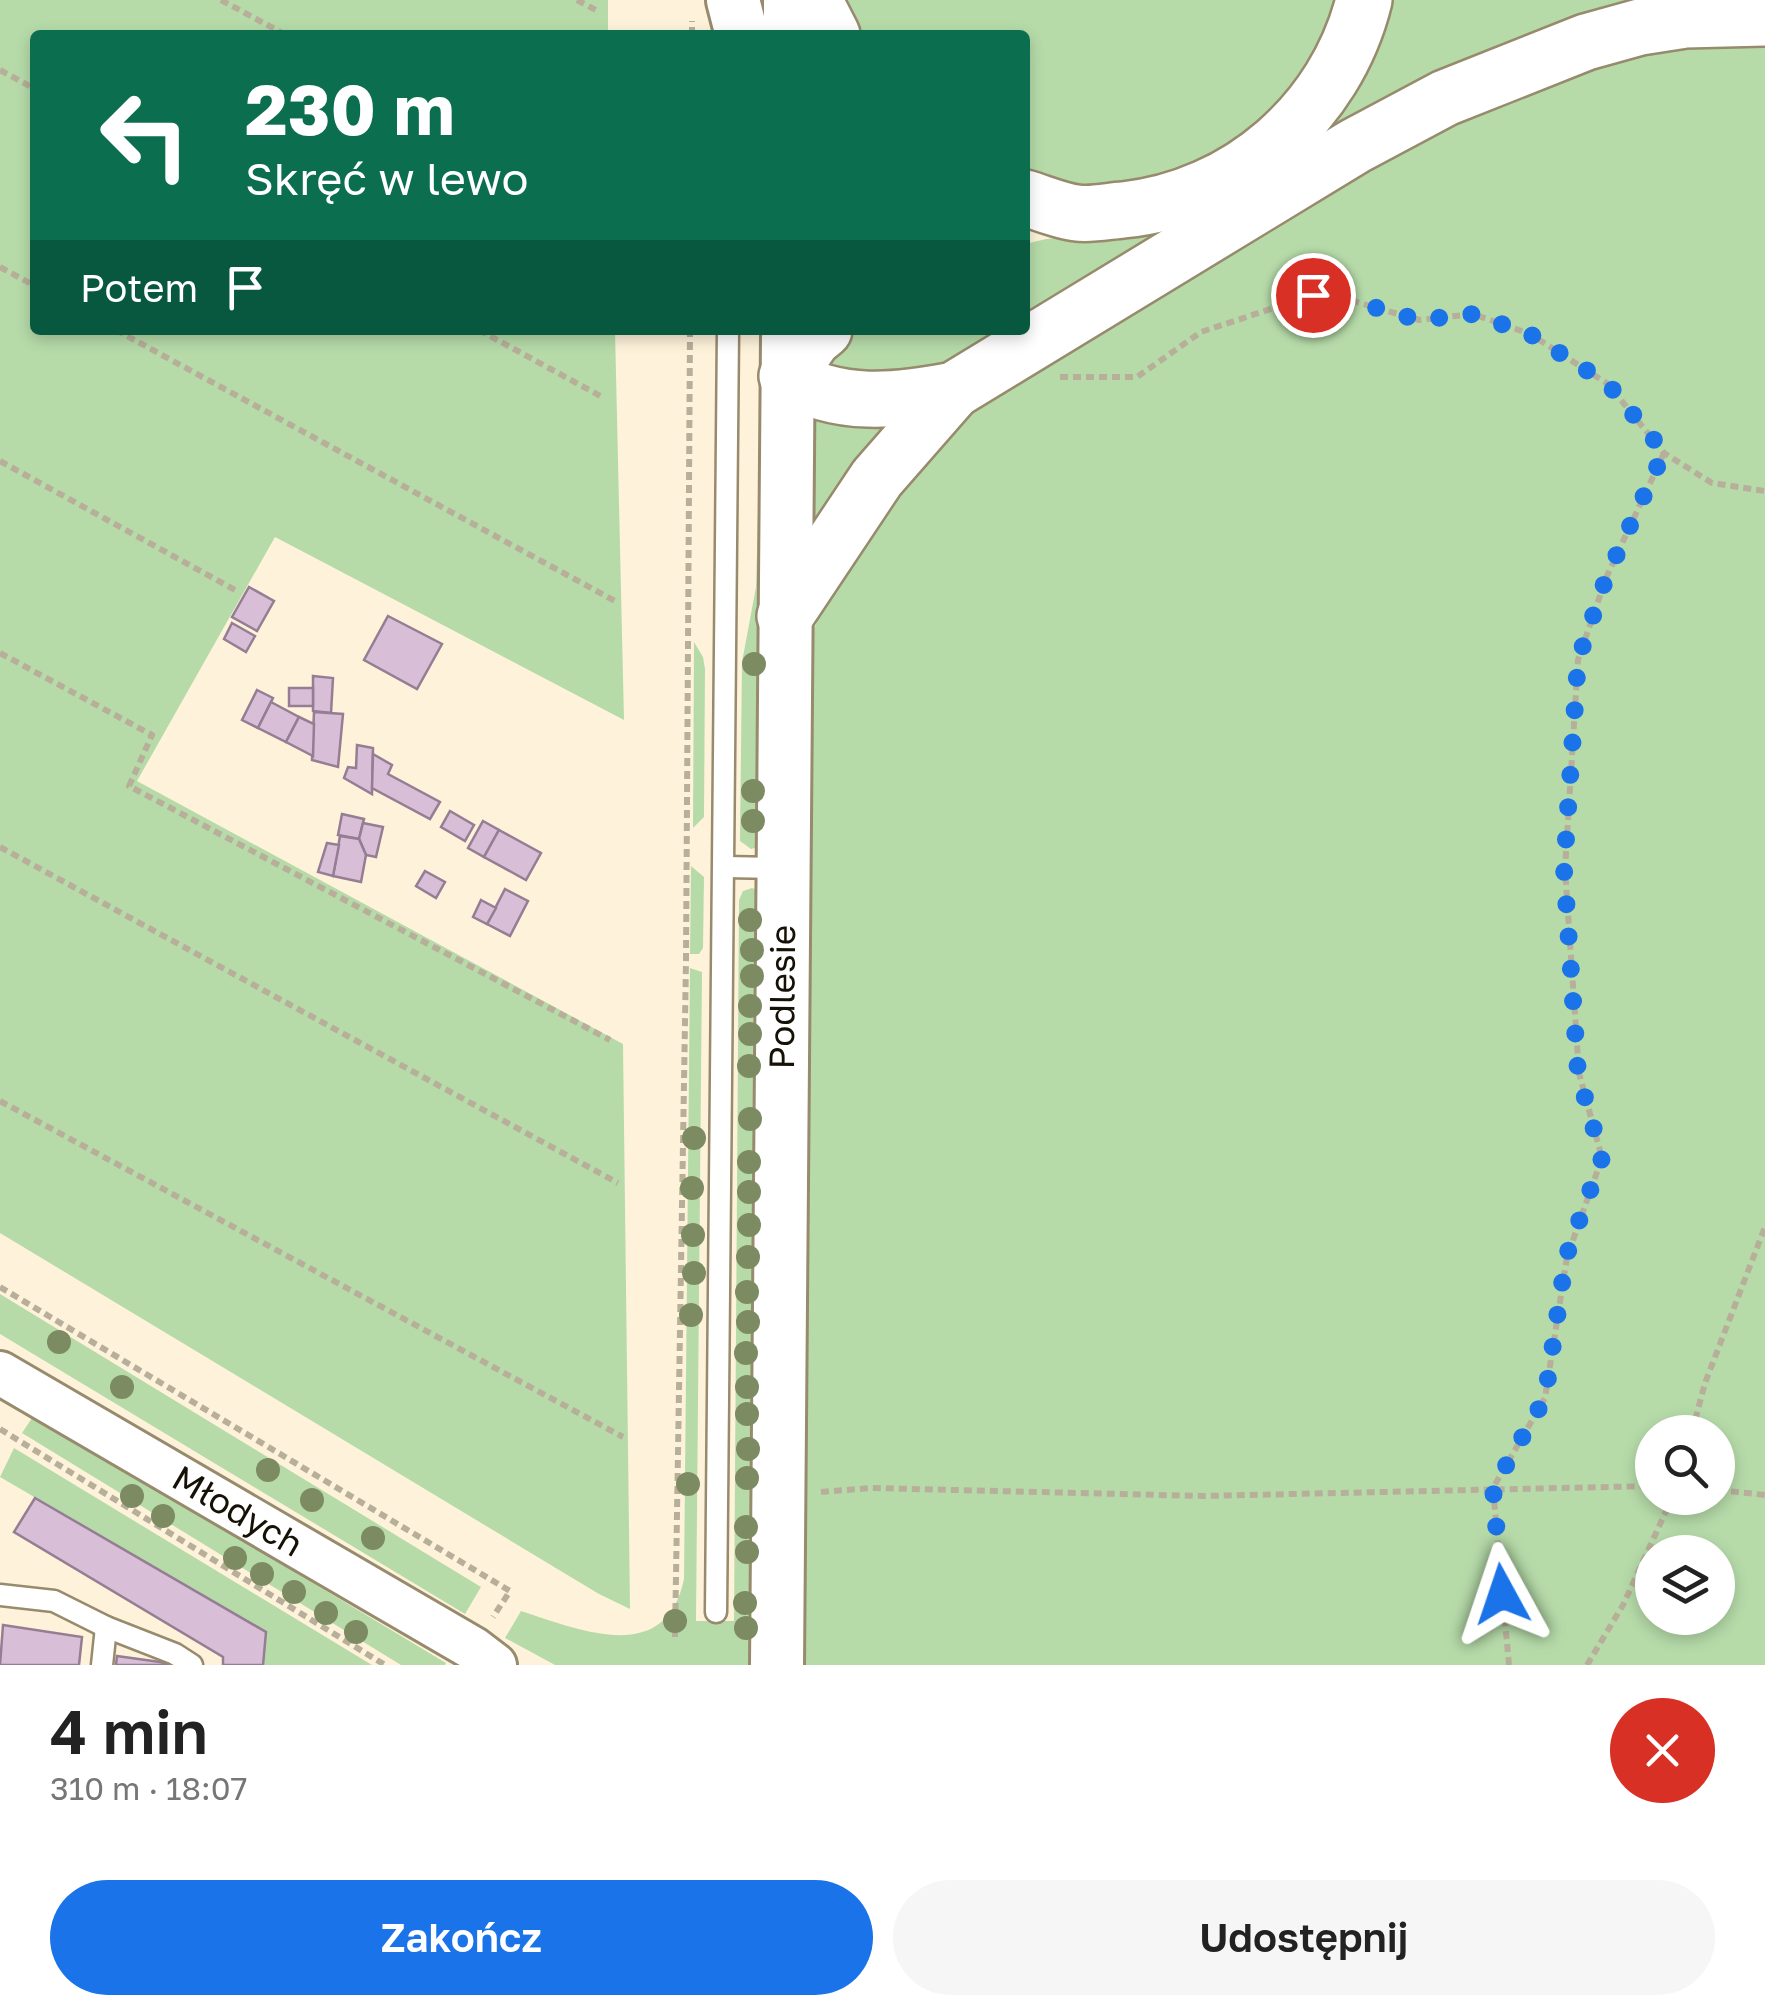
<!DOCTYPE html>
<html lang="pl">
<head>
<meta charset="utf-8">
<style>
  :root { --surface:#fff; --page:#f6f6f6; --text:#222; --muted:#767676; --accent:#1a73e8 }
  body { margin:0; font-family:"Golos Text",sans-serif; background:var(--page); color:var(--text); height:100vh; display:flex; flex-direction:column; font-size:38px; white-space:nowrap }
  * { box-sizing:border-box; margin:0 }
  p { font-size:32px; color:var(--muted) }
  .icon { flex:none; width:55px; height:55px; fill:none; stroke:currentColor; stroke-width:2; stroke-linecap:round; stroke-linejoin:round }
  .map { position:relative; height:1665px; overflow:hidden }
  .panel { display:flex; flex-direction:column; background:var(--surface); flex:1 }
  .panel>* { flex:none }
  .hud { position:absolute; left:30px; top:30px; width:1000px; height:305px; border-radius:10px; box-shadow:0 5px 15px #0003; background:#0b6e4f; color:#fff; overflow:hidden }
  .buttons { position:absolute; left:1635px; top:1415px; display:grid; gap:20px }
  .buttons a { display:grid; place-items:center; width:100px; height:100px; border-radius:50%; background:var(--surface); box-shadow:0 5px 15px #0003; font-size:50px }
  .pin { position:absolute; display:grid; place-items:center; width:85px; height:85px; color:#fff; margin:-42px; border:5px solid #fff; border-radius:50%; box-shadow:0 2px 10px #0007 }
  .me { position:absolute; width:110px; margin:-55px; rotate:355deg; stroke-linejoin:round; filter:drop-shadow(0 0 8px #0008) }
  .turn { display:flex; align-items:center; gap:35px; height:210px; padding:0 50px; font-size:45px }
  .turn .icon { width:130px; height:130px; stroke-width:2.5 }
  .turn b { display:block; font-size:70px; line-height:85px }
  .then { display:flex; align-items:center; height:95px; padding:0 50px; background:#0003; gap:20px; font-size:38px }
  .round { display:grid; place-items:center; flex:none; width:105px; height:105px; border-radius:52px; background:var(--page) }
  .head { display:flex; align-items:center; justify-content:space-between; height:170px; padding:0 50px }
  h1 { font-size:60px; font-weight:600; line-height:75px }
  .action { display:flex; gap:20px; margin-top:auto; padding:20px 50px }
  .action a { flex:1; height:115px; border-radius:60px; background:var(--accent); color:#fff; font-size:40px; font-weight:600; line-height:115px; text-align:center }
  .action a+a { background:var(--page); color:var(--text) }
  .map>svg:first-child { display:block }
  .green { fill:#b6dba9; fill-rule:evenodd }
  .building { fill:#d8bed6; stroke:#957d93; stroke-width:2.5 }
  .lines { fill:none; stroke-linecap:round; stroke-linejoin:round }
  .service-casing { stroke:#978a6d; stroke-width:25 }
  .minor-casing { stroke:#978a6d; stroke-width:48 }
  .tertiary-casing { stroke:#978a6d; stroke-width:58 }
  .motorway-casing { stroke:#978a6d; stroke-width:60 }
  .path { stroke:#b8af9a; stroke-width:6; stroke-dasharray:8 5; stroke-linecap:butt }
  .service { stroke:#fff; stroke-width:20 }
  .minor { stroke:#fff; stroke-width:42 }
  .tertiary { stroke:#fff; stroke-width:52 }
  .motorway { stroke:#fff; stroke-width:55 }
  .tree { fill:#7d8b63 }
  .route { stroke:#1a73e8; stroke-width:18; stroke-dasharray:0 32.4 }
  .labels { text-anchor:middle; stroke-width:10; stroke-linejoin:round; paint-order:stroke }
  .street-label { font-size:35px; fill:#161106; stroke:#fef3da }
</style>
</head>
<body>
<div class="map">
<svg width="1765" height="1665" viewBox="0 0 1765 1665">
  <rect width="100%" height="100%" fill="#fef3da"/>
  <!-- green -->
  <g class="green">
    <polygon points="0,0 608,0 608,35 35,35 35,330 615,330 624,720 275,537 137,781 623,1044 630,1609 599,1594 0,1233"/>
    <polygon points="832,0 1339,0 1325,44 1276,116 1172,179 1083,190 1025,182 1025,35 851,35"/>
    <polygon points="1381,0 1667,0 1274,171"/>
    <path d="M 1765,34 L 1765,1665 L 797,1665 L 811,636 L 849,546 L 921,443 L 1334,178 L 1603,49 ZM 1652,1432 L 1718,1432 L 1718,1498 L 1652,1498 ZM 1652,1552 L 1718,1552 L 1718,1618 L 1652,1618 Z"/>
    <polygon points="1174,226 1025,328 1025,244 1046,239"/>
    <polygon points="846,330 1022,330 940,378 806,370"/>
    <polygon points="804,407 900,413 814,546"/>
    <polygon points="762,514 758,847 751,849 740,841 742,662 756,587 758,517"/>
    <polygon points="694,642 703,657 705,669 704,817 693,828"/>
    <polygon points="691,866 704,877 703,948 699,954 690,954"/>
    <path d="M 752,888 L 760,891 L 755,1665 L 555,1665 L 505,1638 L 521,1611 C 585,1632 666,1665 684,1579 L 690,968 L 702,972 L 696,1621 L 734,1621 L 739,900 L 743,891 Z"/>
    <polygon points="0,1294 481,1587 465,1614 0,1334"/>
    <polygon points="34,1415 446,1663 445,1665 401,1665 22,1433"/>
    <polygon points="14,1448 372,1665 263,1665 266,1632 0,1477"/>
  </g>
  <!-- building -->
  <g class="building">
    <polygon points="249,587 274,601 257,631 232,617"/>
    <polygon points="388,616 442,644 417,689 364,660"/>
    <polygon points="232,623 255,636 246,652 224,639"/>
    <polygon points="313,676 333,678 331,713 313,711"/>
    <rect x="289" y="688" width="24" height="18"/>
    <polygon points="257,690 273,698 258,728 242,720"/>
    <polygon points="271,702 299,717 286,742 258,728"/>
    <polygon points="314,712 343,714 338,767 312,760"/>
    <polygon points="299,717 314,724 313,756 286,742"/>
    <polygon points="357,745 373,748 372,794 344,778 348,767 356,768"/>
    <polygon points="373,754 392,765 388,774 440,802 430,819 372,788"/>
    <polygon points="450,811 474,825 465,841 441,827"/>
    <polygon points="342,814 364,819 359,839 338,835"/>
    <polygon points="483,821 499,830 484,857 468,848"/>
    <polygon points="363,823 383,827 376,857 366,855 359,839"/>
    <polygon points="499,830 541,853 526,880 484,857"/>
    <polygon points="340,836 359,839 366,855 361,882 333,876"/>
    <polygon points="327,843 339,845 333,876 318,872"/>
    <polygon points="425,871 445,882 436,898 416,886"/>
    <polygon points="505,889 528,901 510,936 487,924"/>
    <polygon points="481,900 496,908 487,924 473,917"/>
    <polygon points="35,1498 266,1632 263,1665 223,1665 223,1657 14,1532"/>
    <polygon points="3,1625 82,1637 79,1665 0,1665"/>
    <polygon points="117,1656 167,1663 170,1665 116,1665"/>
  </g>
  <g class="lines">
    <!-- service casing -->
    <g class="service-casing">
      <g id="service">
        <polyline points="725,867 783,868"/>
        <polyline points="0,1595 54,1601 106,1627 175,1654 192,1665"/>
        <polyline points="716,1612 728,330"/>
        <polyline points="102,1665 106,1627"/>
      </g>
    </g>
    <!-- minor casing -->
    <g class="minor-casing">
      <g id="minor">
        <path id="s1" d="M 0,1373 L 474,1649 L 495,1665"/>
      </g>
    </g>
    <!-- tertiary casing -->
    <g class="tertiary-casing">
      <g id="tertiary">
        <polyline points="733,0 742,35"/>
        <polyline points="790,35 790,0"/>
        <path id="s2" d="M 777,1665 L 788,337"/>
      </g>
    </g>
    <!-- motorway casing -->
    <g class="motorway-casing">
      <g id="motorway">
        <polyline points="814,0 832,35"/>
        <path d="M 1025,198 C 1042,203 1060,211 1077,213 C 1091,215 1109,211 1123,210 C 1238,198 1336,113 1364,0"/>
        <path d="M 824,330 L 813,339 L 787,376 C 837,408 898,401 954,390 L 1355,146 L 1445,98 L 1586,42 L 1640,27 L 1685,20 L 1765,18"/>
        <polyline points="785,616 877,478 954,390"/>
      </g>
    </g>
    <!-- path -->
    <g class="path">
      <polyline points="221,0 286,35"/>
      <polyline points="577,0 596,10"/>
      <polyline points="692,35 692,21"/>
      <polyline points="0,70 35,89"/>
      <polyline points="0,267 35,286"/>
      <polyline points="116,330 615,601"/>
      <polyline points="479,330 604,398"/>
      <polyline points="1060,377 1137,377 1201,332 1313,295 1339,297 1419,320 1473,314 1530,334 1608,384 1664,453 1712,483 1765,491"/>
      <polyline points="0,461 237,591"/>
      <polyline points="0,653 152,735 129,786 610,1040"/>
      <polyline points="0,847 618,1183"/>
      <polyline points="0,1101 623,1437"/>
      <polyline points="0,1287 510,1591 493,1617"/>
      <polyline points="0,1429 385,1665"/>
      <polyline points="1692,1432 1705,1383 1765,1227"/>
      <polyline points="1718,1490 1765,1495"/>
      <polyline points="821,1492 871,1488 1203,1496 1652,1486"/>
      <polyline points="675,1637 686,960 690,330"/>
      <polyline points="1509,1665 1493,1488 1545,1398 1567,1257 1602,1158 1579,1073 1565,869 1578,660 1606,578 1664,453"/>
      <polyline points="1587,1665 1623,1605 1672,1498"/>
    </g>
    <!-- service -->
    <use href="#service" class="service"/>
    <!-- minor -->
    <use href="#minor" class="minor"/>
    <!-- tertiary -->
    <use href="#tertiary" class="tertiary"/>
    <!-- motorway -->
    <use href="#motorway" class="motorway"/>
  </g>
  <!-- trees -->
  <g class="tree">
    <circle cx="754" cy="664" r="12"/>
    <circle cx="753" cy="791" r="12"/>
    <circle cx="753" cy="821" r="12"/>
    <circle cx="750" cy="920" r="12"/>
    <circle cx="752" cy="950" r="12"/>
    <circle cx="752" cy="976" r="12"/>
    <circle cx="750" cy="1006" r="12"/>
    <circle cx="750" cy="1034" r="12"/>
    <circle cx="749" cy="1066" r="12"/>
    <circle cx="750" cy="1119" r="12"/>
    <circle cx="694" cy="1138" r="12"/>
    <circle cx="749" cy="1162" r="12"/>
    <circle cx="692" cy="1188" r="12"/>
    <circle cx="749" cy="1192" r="12"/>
    <circle cx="749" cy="1225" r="12"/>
    <circle cx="693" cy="1235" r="12"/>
    <circle cx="748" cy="1257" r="12"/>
    <circle cx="694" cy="1273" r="12"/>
    <circle cx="747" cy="1292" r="12"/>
    <circle cx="691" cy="1315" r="12"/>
    <circle cx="748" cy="1322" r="12"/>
    <circle cx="59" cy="1342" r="12"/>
    <circle cx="746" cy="1353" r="12"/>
    <circle cx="122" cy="1387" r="12"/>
    <circle cx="747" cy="1387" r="12"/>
    <circle cx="747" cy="1414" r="12"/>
    <circle cx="748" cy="1449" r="12"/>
    <circle cx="268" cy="1470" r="12"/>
    <circle cx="747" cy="1478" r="12"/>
    <circle cx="688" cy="1484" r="12"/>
    <circle cx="132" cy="1496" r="12"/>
    <circle cx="312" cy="1500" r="12"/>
    <circle cx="163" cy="1516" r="12"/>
    <circle cx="746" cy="1527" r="12"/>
    <circle cx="373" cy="1538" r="12"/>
    <circle cx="747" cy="1552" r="12"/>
    <circle cx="235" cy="1558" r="12"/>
    <circle cx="262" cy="1574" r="12"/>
    <circle cx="294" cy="1592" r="12"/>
    <circle cx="745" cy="1603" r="12"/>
    <circle cx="326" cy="1613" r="12"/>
    <circle cx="675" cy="1621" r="12"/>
    <circle cx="746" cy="1628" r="12"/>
    <circle cx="356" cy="1632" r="12"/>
  </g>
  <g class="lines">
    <!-- route -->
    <polyline class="route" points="1313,295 1338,297 1419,320 1473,314 1530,334 1608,384 1664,452 1606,578 1578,660 1564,869 1578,1073 1602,1158 1566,1257 1545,1398 1493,1488 1502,1594"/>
  </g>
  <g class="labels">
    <!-- street labels -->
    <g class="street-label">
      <text dy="12" stroke="none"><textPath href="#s2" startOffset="668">Podlesie</textPath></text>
      <text dy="12" stroke="none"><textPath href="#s1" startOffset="275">Młodych</textPath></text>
    </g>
  </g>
</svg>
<div class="buttons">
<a><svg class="icon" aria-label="search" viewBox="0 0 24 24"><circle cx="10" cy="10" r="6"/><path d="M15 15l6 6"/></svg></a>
<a><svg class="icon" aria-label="layers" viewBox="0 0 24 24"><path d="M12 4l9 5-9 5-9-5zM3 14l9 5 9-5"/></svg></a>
</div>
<div class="pin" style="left:1313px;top:295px;background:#d93025"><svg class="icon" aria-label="arrive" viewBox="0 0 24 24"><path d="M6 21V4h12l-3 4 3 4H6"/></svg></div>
<svg class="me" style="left:1502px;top:1594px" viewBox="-20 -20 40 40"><path d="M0-17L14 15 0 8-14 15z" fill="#1a73e8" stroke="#fff" stroke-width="4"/></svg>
<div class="hud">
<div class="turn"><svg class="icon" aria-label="left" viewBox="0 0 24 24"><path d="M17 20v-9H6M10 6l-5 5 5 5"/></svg><div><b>230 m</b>Skręć w lewo</div></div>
<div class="then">Potem<svg class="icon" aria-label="arrive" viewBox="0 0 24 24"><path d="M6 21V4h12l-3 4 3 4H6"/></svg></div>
</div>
</div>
<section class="panel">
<div class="head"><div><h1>4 min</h1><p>310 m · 18:07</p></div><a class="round" style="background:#d93025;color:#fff"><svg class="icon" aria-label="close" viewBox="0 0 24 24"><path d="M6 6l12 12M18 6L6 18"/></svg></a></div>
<div class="action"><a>Zakończ</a><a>Udostępnij</a></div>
</section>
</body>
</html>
